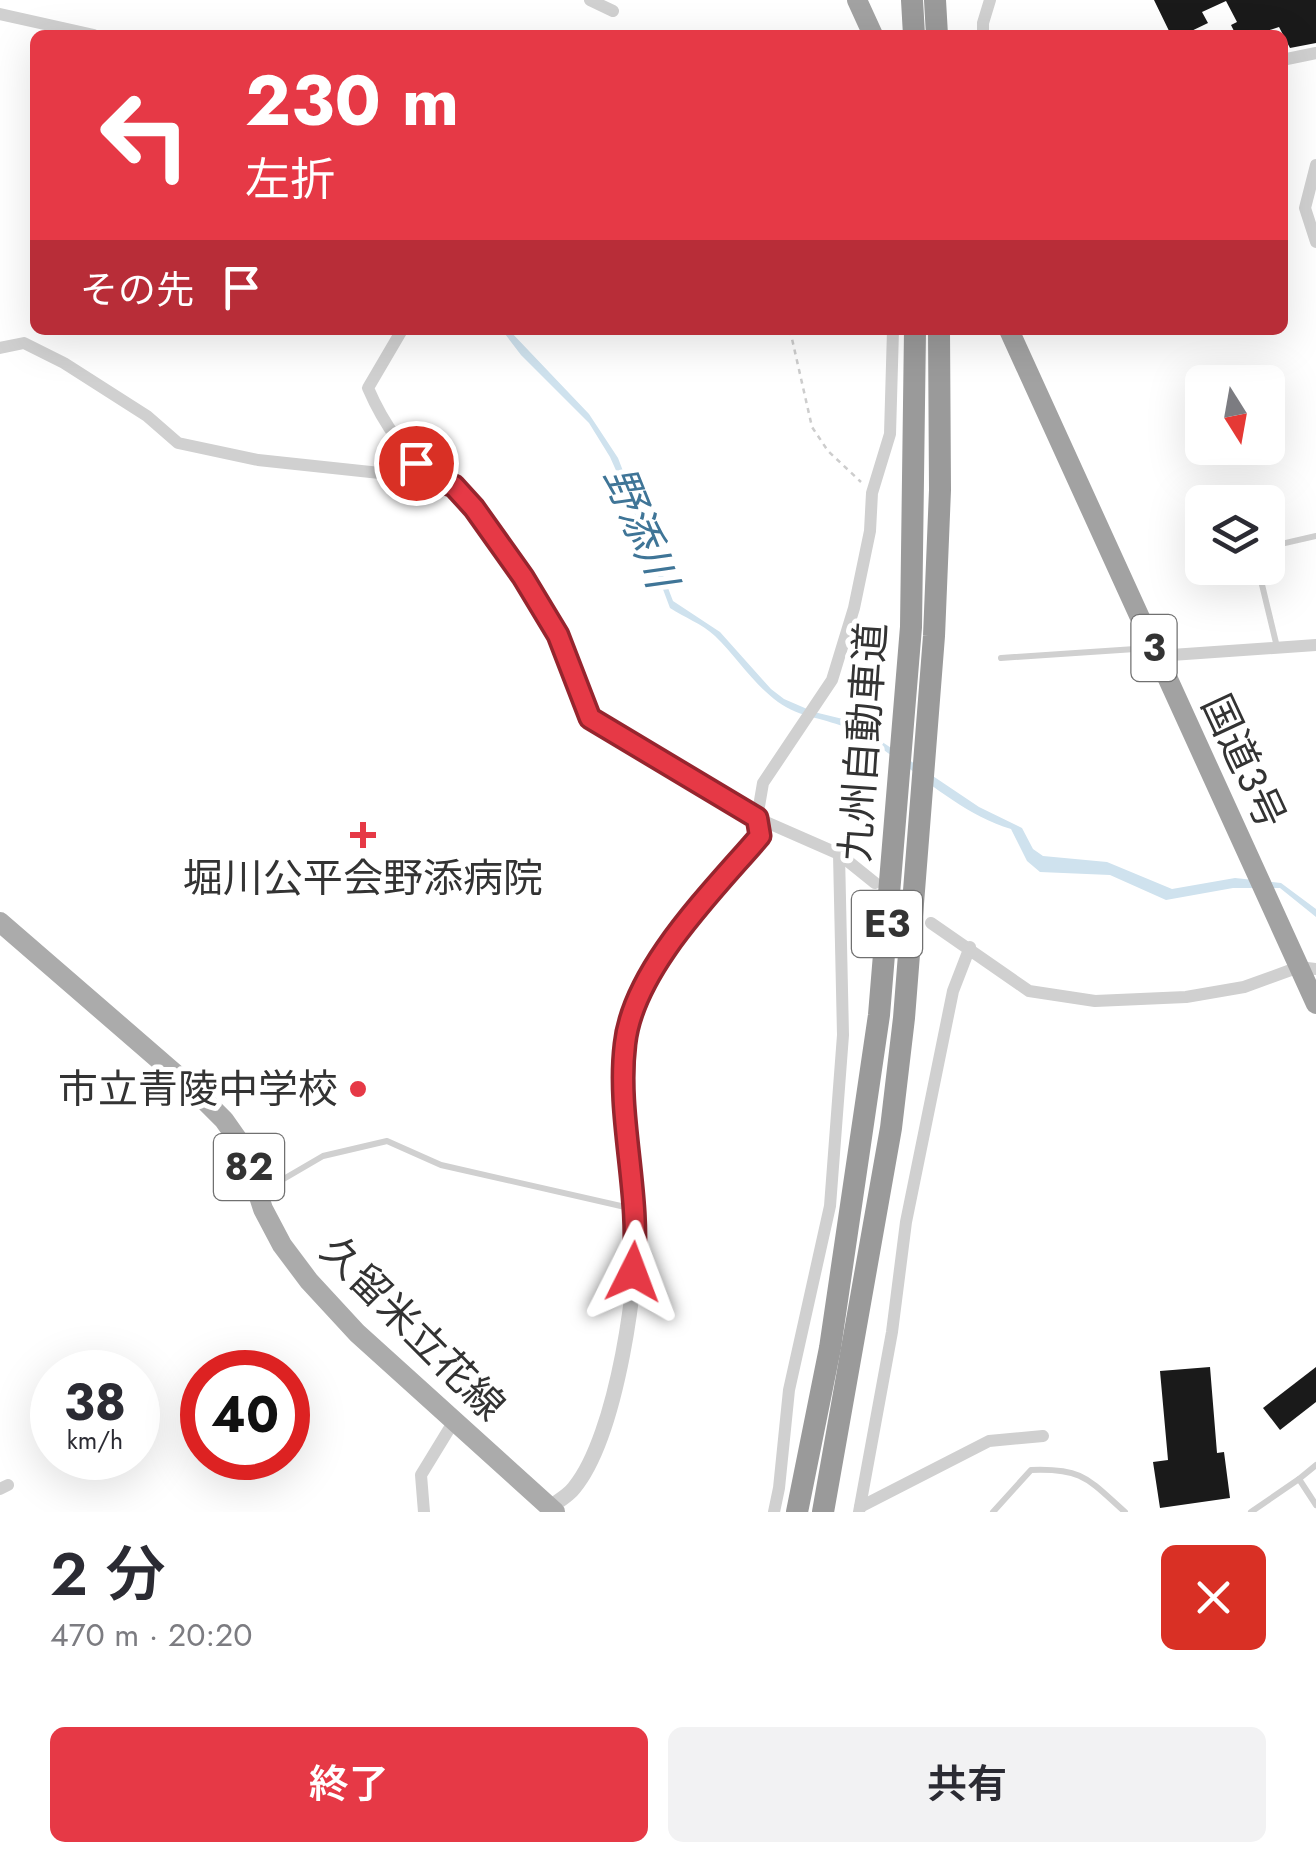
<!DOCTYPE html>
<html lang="ja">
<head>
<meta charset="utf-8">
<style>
  :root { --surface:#fff; --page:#f2f2f3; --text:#2b2b33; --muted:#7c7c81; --accent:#e63946 }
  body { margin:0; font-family:Jost,"Noto Sans JP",sans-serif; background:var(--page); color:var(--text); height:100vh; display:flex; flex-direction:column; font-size:38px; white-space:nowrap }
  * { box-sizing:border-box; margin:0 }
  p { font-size:32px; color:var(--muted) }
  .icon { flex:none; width:55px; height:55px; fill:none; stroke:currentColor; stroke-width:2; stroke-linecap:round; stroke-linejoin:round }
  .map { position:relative; height:1512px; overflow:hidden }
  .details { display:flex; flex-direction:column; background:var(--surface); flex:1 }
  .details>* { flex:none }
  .hud { position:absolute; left:30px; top:30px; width:1258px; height:305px; border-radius:15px; box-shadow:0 10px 40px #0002; background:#e63946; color:#fff; overflow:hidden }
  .needle { width:65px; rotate:169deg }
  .buttons { position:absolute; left:1185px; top:365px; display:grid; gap:20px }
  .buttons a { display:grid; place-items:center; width:100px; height:100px; border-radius:15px; background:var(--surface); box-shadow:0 10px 40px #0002; font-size:50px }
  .speed { position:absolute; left:30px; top:1350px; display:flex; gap:20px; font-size:50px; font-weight:700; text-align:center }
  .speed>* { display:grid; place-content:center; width:130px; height:130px; border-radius:50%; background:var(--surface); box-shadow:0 10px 40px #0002; line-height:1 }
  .speed small { font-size:25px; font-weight:400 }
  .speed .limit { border:15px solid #d22; background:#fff; color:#111 }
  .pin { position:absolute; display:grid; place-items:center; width:85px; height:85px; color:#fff; margin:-42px; border:5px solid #fff; border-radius:50%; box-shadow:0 2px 10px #0007 }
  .me { position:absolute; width:110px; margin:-55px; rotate:3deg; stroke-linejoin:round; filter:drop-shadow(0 0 8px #0008) }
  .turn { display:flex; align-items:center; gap:35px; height:210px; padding:0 50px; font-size:45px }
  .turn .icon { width:130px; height:130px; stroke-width:2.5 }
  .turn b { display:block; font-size:70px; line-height:85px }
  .then { display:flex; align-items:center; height:95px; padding:0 50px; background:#0003; gap:20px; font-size:38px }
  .round { display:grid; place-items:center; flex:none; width:105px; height:105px; border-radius:15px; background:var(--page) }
  .overview { display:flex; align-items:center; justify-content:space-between; height:170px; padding:0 50px }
  h1 { font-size:60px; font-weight:600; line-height:75px }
  .action { display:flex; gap:20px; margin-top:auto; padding:20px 50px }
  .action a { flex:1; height:115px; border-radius:15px; background:var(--accent); color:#fff; font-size:40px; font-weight:600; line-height:115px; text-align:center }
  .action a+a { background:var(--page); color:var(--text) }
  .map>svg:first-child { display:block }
  .water { fill:#cfe2ee }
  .building { fill:#1a1a1a }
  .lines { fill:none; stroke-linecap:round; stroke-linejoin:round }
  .path { stroke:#cdcdcd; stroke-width:2.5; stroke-dasharray:5 5; stroke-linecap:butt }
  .service { stroke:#d0d0d0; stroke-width:6 }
  .minor { stroke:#d0d0d0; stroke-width:12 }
  .tertiary { stroke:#d0d0d0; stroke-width:15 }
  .primary { stroke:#ababab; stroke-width:20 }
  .trunk { stroke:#a2a2a2; stroke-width:20 }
  .motorway { stroke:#9a9a9a; stroke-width:22 }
  .route-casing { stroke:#96252e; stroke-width:25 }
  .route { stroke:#e63946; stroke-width:18 }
  .poi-dot { fill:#e63946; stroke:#fff; stroke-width:4 }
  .labels { text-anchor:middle; stroke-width:10; stroke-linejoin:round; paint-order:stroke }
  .shield { fill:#fff; stroke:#707070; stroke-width:2.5 }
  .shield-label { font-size:38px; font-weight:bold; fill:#333 }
  .street-label { font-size:40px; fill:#333; stroke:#fff }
  .poi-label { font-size:40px; fill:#333; stroke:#fff }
  .water-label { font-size:42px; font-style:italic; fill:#3f7597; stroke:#fff }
</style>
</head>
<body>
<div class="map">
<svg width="1316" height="1512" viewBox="0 0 1316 1512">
  <rect width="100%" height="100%" fill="#fff"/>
  <!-- water -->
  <path class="water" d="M 502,330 L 509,330 L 589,414 L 618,458 L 673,601 L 720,632 L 771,689 L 784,699 L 814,712 L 851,721 L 979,807 L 1022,828 L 1033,849 L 1043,856 L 1107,862 L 1172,889 L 1235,878 L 1281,883 L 1316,909 L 1316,917 L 1280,888 L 1233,888 L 1166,900 L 1110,875 L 1040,872 L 1027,861 L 1011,829 C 949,810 906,758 849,729 C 826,718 800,718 778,702 C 753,684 737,657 715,636 C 701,623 685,618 670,608 L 631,504 L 610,457 L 589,423 L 521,355 Z"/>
  <!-- building -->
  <g class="building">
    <polygon points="1154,0 1316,0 1316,43 1290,48 1279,27 1255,35 1236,35 1231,25 1237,22 1226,1 1202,12 1208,23 1183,35 1171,35"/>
    <polygon points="1210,1367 1217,1453 1224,1452 1230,1498 1160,1508 1153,1462 1168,1460 1160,1371"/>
    <polygon points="1316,1367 1316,1402 1280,1430 1263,1408"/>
  </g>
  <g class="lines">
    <!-- path -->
    <polyline class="path" points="790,330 812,427 828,451 861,482"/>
    <!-- service -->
    <g class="service">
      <polyline points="1268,547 1316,536"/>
      <polyline points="1258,568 1277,647"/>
      <polyline points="1001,658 1150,648"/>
      <polyline points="263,1191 323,1156 387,1141 441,1165 634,1209"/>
      <polyline points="1299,1479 1316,1465"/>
      <path d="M 993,1512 L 1031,1470 C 1083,1468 1088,1479 1125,1512"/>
      <polyline points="1251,1512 1299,1479 1316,1505"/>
    </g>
    <!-- minor -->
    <g class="minor">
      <polyline points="590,0 613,11"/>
      <polyline points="0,14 94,35"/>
      <polyline points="983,35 983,23 990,0"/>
      <polyline points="1282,60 1316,53"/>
      <polyline points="1316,165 1305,208 1316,242"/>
      <path d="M 402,330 L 368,388 C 383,423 405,455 436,479"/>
      <polyline points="0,348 24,343 64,363 147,416 178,443 258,460 408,476 454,486 474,508 523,577 558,635 590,718 757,818 839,854 875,883"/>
      <polyline points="1157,656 1316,645"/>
      <polyline points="757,818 763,783 832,680 854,608 870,531 872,493 890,434 893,330"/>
      <polyline points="931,923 1029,991 1095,1001 1186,997 1244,987 1299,967 1316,969"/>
      <polyline points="0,1489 8,1485"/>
      <polyline points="860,1507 989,1441 1043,1436"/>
      <polyline points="424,1512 421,1475 454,1421"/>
      <polyline points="774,1512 779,1488 789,1390 830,1206 843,1035 839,854"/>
      <polyline points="859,1512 892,1332 906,1222 953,991 970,947"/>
    </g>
    <!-- tertiary -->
    <path class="tertiary" d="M 550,1507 C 558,1501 568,1496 574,1488 C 617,1436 640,1277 636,1210 C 632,1156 618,1097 625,1043 C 635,968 713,892 761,836 L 757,818"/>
    <!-- primary -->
    <polyline class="primary" points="0,922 194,1090 224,1120 243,1147 263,1209 282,1245 309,1281 357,1333 555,1512"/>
    <!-- trunk -->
    <g class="trunk">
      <polyline points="857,0 873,35"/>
      <polyline points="1009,330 1316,1004"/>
    </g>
    <!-- motorway -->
    <g class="motorway">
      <polyline points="912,0 914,35"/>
      <polyline points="935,0 937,35"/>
      <polyline points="797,1512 830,1348 879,1015 911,627 915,330"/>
      <polyline points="823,1512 891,1128 904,1018 934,636 940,490 939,330"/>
    </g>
  </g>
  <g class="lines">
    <!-- route casing -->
    <g class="route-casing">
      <path id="route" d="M 416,463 L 438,480 L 454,486 L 474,508 L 523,577 L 558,635 L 590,718 L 757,818 L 760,836 C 713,891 633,969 625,1044 C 616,1118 642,1195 633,1272"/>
    </g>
    <!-- route -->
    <use href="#route" class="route"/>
  </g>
  <!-- markers -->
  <g class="poi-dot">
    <path d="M358 820h10v10h10v10h-10v10h-10v-10h-10v-10h10z"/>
    <circle cx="358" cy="1089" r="10"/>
  </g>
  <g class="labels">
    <!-- shield labels -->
    <g class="shield">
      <rect x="1131.5" y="615" width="45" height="66" rx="8"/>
      <rect x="852" y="891" width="70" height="66" rx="8"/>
      <rect x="214" y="1134" width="70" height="66" rx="8"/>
    </g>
    <g class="shield-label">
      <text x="1154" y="661">3</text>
      <text x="887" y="937">E3</text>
      <text x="249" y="1180">82</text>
    </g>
    <!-- street labels -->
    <g class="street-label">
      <text transform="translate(863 742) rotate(-86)" y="14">九州自動車道</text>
      <text transform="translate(1244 761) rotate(65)" y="14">国道3号</text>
      <text transform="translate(413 1328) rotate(45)" y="14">久留米立花線</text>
    </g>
    <!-- poi labels -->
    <g class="poi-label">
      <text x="363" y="892">堀川公平会野添病院</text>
      <text x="338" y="1103" text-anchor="end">市立青陵中学校</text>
    </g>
    <!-- water labels -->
    <g class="water-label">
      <text transform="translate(641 527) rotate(68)" y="15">野添川</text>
    </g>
  </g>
</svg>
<div class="buttons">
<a><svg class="needle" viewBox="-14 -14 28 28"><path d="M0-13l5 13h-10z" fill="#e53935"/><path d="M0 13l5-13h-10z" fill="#7c7c81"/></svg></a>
<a><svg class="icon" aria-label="layers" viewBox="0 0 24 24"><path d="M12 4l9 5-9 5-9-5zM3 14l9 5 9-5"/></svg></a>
</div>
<div class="speed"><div>38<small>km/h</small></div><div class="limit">40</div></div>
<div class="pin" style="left:416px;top:463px;background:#d93025"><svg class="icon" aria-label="arrive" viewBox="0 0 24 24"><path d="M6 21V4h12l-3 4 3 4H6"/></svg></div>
<svg class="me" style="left:633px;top:1272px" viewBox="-20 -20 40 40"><path d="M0-17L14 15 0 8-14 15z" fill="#e63946" stroke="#fff" stroke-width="4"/></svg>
<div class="hud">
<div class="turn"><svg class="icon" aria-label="left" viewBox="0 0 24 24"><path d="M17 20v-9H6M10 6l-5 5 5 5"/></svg><div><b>230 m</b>左折</div></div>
<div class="then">その先<svg class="icon" aria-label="arrive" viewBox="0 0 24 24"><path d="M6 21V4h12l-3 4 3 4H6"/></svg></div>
</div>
</div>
<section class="details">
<div class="overview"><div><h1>2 分</h1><p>470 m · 20:20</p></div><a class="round" style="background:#d93025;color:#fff"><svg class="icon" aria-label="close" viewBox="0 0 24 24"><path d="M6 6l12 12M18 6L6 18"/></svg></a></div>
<div class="action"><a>終了</a><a>共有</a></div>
</section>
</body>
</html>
